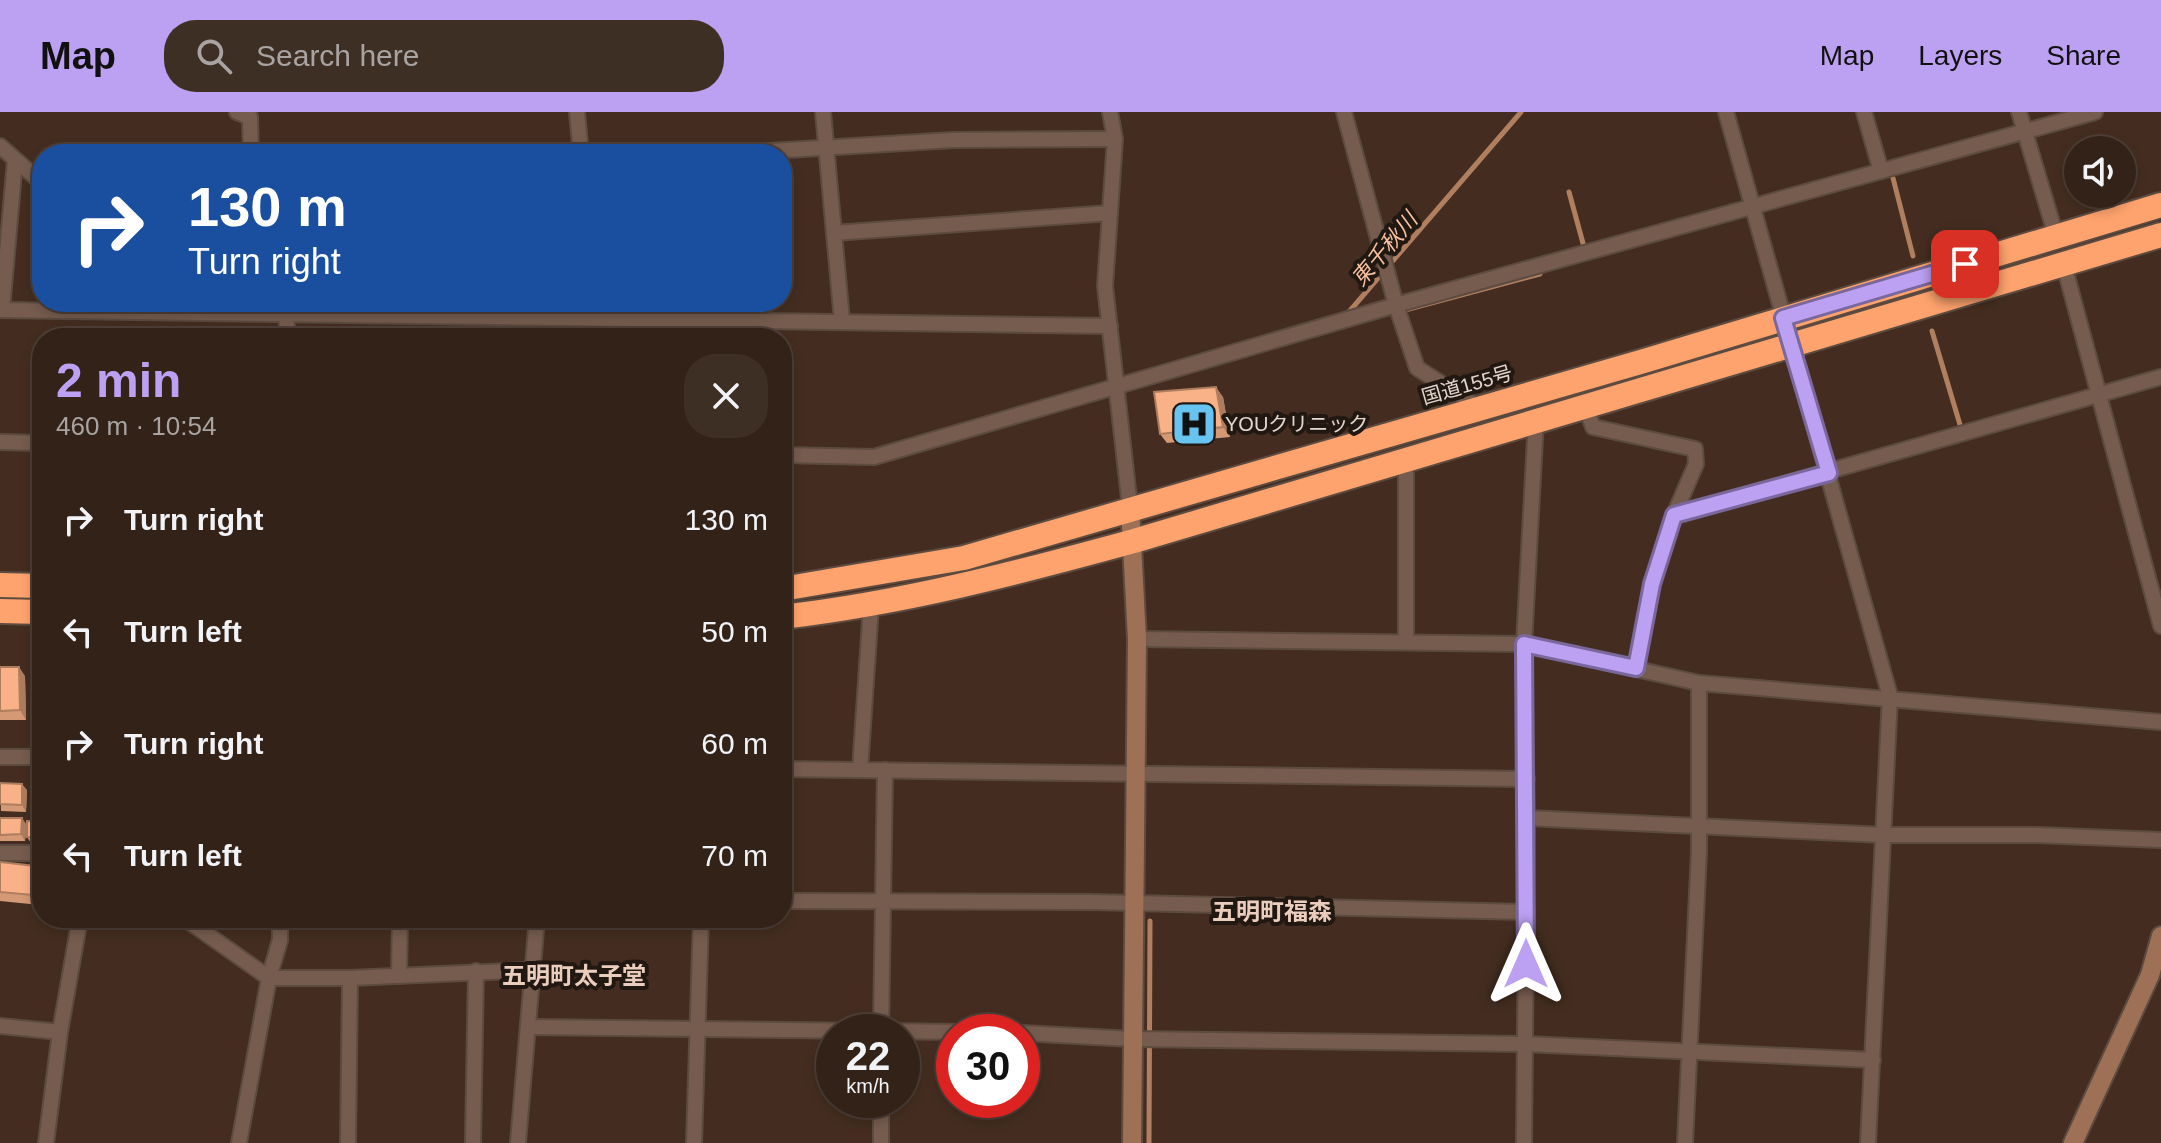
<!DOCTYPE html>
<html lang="en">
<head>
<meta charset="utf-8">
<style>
  :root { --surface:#332218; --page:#3e2f25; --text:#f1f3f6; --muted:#a9a4a2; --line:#4e3f37; --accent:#bca0f2 }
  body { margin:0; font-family:Arial,"Noto Sans JP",sans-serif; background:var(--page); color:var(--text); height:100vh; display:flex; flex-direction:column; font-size:30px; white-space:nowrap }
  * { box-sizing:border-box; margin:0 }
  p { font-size:26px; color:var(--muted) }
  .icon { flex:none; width:44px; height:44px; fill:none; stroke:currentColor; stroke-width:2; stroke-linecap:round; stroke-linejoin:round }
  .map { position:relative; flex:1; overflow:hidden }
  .sheet { position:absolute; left:32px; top:216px; width:760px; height:600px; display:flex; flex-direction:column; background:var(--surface); border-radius:32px; box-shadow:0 4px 12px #0003,0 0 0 2px var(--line) }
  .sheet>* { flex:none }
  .top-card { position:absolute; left:32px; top:32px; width:760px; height:168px; border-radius:32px; box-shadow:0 4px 12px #0003,0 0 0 2px var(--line); background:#1a4fa0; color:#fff; overflow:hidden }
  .fabs { position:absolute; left:2064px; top:24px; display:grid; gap:16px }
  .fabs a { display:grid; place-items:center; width:72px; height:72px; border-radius:50%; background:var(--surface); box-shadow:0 4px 12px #0003,0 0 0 2px var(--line); font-size:40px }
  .speed { position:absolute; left:816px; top:902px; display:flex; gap:16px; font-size:40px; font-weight:700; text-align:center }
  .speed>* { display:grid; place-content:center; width:104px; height:104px; border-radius:50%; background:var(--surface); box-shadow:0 4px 12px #0003,0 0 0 2px var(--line); line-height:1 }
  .speed small { font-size:20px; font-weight:400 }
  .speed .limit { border:12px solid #d22; background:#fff; color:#111 }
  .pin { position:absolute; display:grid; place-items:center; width:68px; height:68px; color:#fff; margin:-34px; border-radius:16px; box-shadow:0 4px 12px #0006 }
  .me { position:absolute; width:88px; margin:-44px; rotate:0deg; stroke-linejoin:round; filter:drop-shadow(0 0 6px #0008) }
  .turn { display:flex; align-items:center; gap:28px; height:168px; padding:0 24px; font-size:36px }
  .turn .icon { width:104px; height:104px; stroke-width:2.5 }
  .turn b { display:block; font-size:56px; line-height:68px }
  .round { display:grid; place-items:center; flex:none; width:84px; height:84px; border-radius:32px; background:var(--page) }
  .head { display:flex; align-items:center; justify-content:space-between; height:136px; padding:0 24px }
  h1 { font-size:48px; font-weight:600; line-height:60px; color:var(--accent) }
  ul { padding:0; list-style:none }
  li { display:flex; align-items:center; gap:24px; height:112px; padding:0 24px }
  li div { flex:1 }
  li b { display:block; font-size:30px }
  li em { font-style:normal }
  header { display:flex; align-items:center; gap:48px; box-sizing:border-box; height:112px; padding:0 40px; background:var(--accent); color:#111 }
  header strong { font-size:38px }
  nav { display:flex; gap:44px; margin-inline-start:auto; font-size:28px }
  .search { width:560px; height:72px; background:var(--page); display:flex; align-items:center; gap:20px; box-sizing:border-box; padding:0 28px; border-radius:32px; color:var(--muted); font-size:30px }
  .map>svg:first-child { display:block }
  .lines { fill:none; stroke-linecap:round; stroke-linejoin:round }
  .stream { stroke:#b07f60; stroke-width:5 }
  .street-casing { stroke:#5d4b40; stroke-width:18 }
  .secondary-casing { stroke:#5d4b40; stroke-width:22 }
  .highway-casing { stroke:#5d4b40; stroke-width:28 }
  .street { stroke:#755c4e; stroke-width:14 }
  .secondary { stroke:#9e7157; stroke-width:18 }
  .highway { stroke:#fea36d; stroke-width:24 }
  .wall { fill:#d69975 }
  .shaded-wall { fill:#ae7d5f }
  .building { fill:#f9b288; stroke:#ae7d5f; stroke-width:2 }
  .route-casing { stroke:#7a689d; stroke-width:20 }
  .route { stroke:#bca0f2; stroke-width:14 }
  .labels { text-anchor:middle; stroke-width:8; stroke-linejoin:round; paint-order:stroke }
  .street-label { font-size:20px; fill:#e4d5cd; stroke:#221812 }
  .poi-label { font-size:20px; fill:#e4d5cd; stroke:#221812; text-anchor:start }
  .water-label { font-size:22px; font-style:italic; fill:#f9c1a1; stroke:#221812 }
  .quarter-label { font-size:24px; font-weight:bold; fill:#ebcdbd; stroke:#221812 }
</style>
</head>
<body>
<header>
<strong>Map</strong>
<div class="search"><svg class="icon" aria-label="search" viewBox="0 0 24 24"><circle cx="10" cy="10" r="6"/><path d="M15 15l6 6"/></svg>Search here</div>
<nav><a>Map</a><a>Layers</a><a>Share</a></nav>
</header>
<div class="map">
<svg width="2161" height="1031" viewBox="0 0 2161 1031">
  <rect width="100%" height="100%" fill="#442d20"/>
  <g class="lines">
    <!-- stream -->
    <g class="stream">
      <polyline points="1893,66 1913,144"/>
      <polyline points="1569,80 1584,135 1581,136"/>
      <polyline points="1405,198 1540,162"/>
      <polyline points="1348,201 1521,0"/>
      <polyline points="1932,219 1961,316"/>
      <polyline points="1149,1031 1150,809"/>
    </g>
    <!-- street casing -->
    <g class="street-casing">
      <g id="street">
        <polyline points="237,0 250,5 251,42"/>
        <polyline points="577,0 581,42"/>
        <polyline points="823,0 842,209"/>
        <polyline points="1110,0 1115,27 1105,174 1130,395"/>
        <polyline points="1344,0 1396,193 1417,256 1478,295"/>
        <polyline points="1726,0 1890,584 1868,1031"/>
        <polyline points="1864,0 1881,59"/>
        <polyline points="2019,0 2056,124"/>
        <polyline points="0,34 42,71"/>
        <polyline points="722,42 953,28 1115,27"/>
        <polyline points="834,121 1110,101"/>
        <polyline points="2064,153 2161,514"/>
        <polyline points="285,190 288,226"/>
        <polyline points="0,198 1110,214"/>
        <polyline points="2,198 15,48"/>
        <polyline points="530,205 537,190"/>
        <polyline points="703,226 703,207"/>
        <polyline points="1585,293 1593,315 1695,337 1696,352 1674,403 1652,472 1636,556"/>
        <polyline points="0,330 42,331"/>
        <polyline points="782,343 874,345 1396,193 2095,0"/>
        <polyline points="1674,403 2161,265"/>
        <polyline points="1137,527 1524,532 1699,571 2161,610"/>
        <polyline points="1406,530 1406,345"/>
        <polyline points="0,645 42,645"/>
        <polyline points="782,657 1527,667"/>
        <polyline points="860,658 871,494"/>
        <polyline points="1527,706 1884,723 2037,723 2161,728"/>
        <polyline points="0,741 42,741"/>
        <polyline points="782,789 1091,790 1527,800"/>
        <polyline points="184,806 269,866 350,866 533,858"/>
        <polyline points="399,864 400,806"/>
        <polyline points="0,914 60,920"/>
        <polyline points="528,915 965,920"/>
        <polyline points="881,920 885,658"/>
        <polyline points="1022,921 1132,927 1526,932 1873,948"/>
        <polyline points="46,1031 60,920 80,806"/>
        <polyline points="239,1031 269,866 280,828 280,806"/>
        <polyline points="348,1031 350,866"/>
        <polyline points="473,1031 476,859"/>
        <polyline points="518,1031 537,806"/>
        <polyline points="694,1031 701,806"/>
        <polyline points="881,1031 881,988"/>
        <polyline points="1524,1031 1527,706 1524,532 1536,308"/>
        <polyline points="1685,1031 1699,740 1699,571"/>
      </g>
    </g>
    <!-- secondary casing -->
    <g class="secondary-casing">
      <g id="secondary">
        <polyline points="1130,395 1137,527 1132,1031"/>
        <polyline points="2073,1031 2150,863 2161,824"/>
      </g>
    </g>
    <!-- highway casing -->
    <g class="highway-casing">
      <g id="highway">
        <polyline points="0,473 42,474"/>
        <polyline points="782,477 964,446 1644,249 2161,93"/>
        <polyline points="0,499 42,500"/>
        <path d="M 782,505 C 903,491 1017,461 1134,429 L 2161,123"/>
      </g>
    </g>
    <!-- street -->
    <use href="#street" class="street"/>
    <!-- secondary -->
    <use href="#secondary" class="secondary"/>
    <!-- highway -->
    <use href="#highway" class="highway"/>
  </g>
  <!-- wall -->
  <g class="wall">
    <polygon points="1223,285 1230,325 1167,331 1160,322"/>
    <polygon points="0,555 25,564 26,608 0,608"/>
    <polygon points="0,671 27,678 26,700 1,699"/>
    <polygon points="0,706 27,713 25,729 0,729"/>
    <polygon points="42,710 42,732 31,731 27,725"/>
    <polygon points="0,750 35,754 42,764 40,793 0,789"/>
  </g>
  <!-- shaded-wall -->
  <g class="shaded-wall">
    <polygon points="1216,275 1223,285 1230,325 1223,315"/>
    <polygon points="19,555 25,564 26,608 20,598"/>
    <polygon points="22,672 27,678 26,700 22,693"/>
    <polygon points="22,706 27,713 25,729 21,722"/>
    <polygon points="35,754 42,764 40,793 33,783"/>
  </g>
  <!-- building -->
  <g class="building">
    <polygon points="1216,275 1223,315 1160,322 1154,280"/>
    <polygon points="0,555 19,555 20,598 0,599"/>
    <polygon points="0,671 22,672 22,693 0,692"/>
    <polygon points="0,706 22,706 21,722 0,723"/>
    <polygon points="27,709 42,710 42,726 27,725"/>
    <polygon points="0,750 35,754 33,783 0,780"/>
  </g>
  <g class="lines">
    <!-- route casing -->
    <g class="route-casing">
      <polyline id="route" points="1526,852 1524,532 1636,556 1652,472 1674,403 1829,361 1783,206 1965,152"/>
    </g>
    <!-- route -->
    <use href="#route" class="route"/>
  </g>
  <!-- icons -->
  <defs>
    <g id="hospital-square" transform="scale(2.3)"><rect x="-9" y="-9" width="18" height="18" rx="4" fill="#67c4f0" stroke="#221812"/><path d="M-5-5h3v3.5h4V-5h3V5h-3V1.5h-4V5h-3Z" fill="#111"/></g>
  </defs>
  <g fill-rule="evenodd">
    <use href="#hospital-square" x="1194" y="312"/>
  </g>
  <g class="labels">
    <!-- street labels -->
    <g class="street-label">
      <text transform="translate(1467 273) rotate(-16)" y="7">国道155号</text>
    </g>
    <!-- poi labels -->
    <g class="poi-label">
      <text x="1225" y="319">YOUクリニック</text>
    </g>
    <!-- water labels -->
    <g class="water-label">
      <text transform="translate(1384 137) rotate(-50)" y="8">東千秋川</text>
    </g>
    <!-- quarter labels -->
    <g class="quarter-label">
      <text x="1272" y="808">五明町福森</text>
      <text x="574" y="872">五明町太子堂</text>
    </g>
  </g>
</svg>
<div class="fabs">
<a><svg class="icon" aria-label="sound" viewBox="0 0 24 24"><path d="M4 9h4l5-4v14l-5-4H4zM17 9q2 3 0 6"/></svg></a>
</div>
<div class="speed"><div>22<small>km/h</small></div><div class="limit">30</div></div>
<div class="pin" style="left:1965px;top:152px;background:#d93025"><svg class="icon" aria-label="arrive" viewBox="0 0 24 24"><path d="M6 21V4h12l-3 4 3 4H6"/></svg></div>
<svg class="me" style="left:1526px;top:852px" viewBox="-20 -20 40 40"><path d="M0-17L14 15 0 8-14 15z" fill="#bca0f2" stroke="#fff" stroke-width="4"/></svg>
<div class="top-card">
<div class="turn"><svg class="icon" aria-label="right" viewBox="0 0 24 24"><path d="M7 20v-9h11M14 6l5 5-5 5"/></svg><div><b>130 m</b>Turn right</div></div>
</div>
<section class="sheet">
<div class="head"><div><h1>2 min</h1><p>460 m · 10:54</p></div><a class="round"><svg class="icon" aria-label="close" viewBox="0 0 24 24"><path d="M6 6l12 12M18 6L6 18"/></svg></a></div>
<ul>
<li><svg class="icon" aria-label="right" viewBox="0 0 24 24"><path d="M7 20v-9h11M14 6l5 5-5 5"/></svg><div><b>Turn right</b></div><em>130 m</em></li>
<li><svg class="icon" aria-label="left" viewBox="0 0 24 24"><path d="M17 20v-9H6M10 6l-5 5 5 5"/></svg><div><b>Turn left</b></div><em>50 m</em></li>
<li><svg class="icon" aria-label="right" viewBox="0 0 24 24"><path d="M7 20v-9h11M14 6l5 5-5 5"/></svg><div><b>Turn right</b></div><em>60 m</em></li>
<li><svg class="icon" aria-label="left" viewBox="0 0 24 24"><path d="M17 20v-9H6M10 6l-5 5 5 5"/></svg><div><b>Turn left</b></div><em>70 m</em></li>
</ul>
</section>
</div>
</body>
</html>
